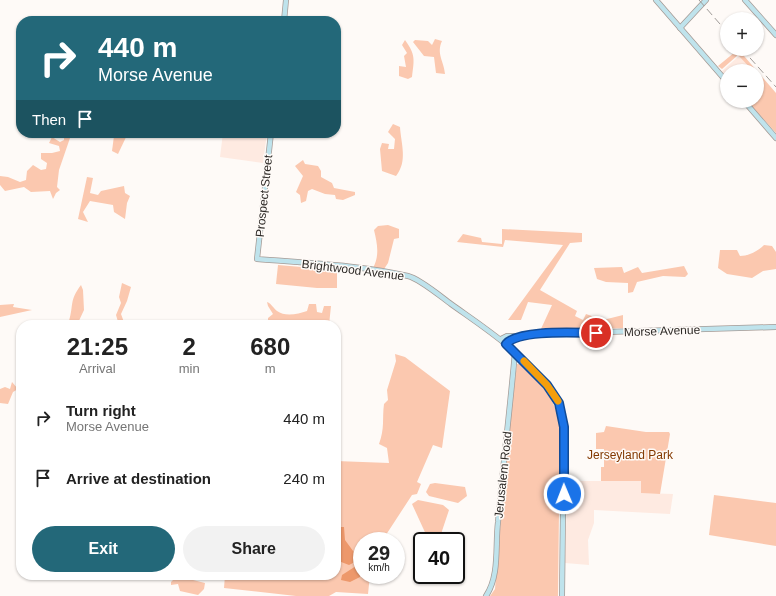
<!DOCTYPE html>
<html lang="en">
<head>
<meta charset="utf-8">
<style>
  :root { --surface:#fff; --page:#f2f2f2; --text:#222; --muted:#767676; --accent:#236879 }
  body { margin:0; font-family:Arial,sans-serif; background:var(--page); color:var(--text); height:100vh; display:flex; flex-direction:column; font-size:15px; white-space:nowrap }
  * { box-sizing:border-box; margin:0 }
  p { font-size:13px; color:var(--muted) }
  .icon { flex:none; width:22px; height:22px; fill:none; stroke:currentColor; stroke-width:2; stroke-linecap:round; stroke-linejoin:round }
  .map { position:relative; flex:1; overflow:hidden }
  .side { position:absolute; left:16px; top:320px; width:325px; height:260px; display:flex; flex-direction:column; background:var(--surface); border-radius:16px; box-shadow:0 1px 3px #0004 }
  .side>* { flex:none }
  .top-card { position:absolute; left:16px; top:16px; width:325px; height:122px; border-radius:16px; box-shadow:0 1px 3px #0004; background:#236879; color:#fff; overflow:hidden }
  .tools { position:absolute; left:720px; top:12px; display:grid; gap:8px }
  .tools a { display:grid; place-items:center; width:44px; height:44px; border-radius:50%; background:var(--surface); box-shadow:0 1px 3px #0004; font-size:20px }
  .speed { position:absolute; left:353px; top:532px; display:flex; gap:8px; font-size:20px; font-weight:700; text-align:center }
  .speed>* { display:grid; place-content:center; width:52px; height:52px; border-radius:50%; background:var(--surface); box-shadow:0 1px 3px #0004; line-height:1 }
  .speed small { font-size:10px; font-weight:400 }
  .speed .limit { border:2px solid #111; border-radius:6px; background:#fff; color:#111 }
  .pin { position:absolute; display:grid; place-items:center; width:34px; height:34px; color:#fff; margin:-17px; border:2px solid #fff; border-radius:50%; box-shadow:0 1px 4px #0007 }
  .me { position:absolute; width:44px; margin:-22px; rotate:359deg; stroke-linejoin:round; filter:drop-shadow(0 0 3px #0008) }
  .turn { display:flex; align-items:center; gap:14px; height:84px; padding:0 16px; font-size:18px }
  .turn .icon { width:52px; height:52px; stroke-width:2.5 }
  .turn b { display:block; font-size:28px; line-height:34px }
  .then { display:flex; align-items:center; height:38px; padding:0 16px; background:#0003; gap:8px; font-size:15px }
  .eta { display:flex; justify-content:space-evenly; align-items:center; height:68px; text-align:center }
  .eta b { font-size:24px; font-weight:700; line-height:28px }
  .cta { display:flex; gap:8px; margin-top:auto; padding:8px 16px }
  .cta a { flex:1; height:46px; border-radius:24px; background:var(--accent); color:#fff; font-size:16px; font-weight:700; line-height:46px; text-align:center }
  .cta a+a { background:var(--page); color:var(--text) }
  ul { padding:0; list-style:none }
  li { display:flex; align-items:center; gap:12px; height:60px; padding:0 16px }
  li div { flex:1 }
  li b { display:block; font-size:15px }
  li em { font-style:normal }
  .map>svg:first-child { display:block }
  .built { fill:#feeae1 }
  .green { fill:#fbc8af }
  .water { fill:#ed986b }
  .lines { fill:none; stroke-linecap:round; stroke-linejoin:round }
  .secondary-casing { stroke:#a69b96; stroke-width:6 }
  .secondary { stroke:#bfe3ec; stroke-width:4.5 }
  .rail { stroke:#9f9b98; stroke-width:1; stroke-dasharray:8 4; stroke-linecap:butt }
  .route-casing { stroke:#114b97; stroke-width:10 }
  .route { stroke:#1a73e8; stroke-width:7 }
  .slow { stroke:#f59e0b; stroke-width:7 }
  .labels { text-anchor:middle; stroke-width:3; stroke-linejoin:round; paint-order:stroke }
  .street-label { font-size:12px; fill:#2e2a27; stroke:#fefaf7 }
  .park-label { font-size:12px; fill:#833800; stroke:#fefaf7 }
</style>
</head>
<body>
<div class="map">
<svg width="776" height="596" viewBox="0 0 776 596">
  <rect width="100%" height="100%" fill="#fefaf7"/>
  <!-- built -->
  <g class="built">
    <polygon points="740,55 754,71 727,71 727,78 722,71"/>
    <polygon points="223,133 267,133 263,163 220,157"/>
    <polygon points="580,481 641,481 641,493 673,494 670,514 594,510 594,523 588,540 589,565 565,563 567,498 579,498"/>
  </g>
  <!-- green -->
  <g class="green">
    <path d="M 435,39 L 442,41 C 436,54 444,61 445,74 L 436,73 L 434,57 L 424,56 L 413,42 L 415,40 L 428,41 L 432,45 Z"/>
    <path d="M 405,40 C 416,55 414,60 412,77 L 408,79 L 399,76 L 399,66 L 406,67 L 404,56 L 407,53 L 402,45 Z"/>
    <polygon points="733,49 738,49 757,71 753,71 738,55 722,69 718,66 735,52"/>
    <polygon points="757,71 776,93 776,133 747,101 757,101 757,91 764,85 757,77"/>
    <path d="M 393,124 L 400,127 C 401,144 408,161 396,176 L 382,171 L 380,149 L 382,143 L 389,144 L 388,149 L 394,149 L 395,139 L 388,132 Z"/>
    <polygon points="64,133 70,138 59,170 57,187 60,190 56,193 53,199 50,191 31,192 24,187 5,191 0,185 0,176 8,177 20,182 26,180 27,171 33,165 41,170 46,169 47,163 41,159 41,153 52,153 60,151 59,146 49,143 52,137 60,142 64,140"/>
    <polygon points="116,133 128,133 118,154 112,151 114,136"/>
    <polygon points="303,160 305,164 318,166 321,171 321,177 332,183 334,188 355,192 355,195 343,200 336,199 335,195 325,194 312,189 308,191 306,201 301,203 300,195 296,192 303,176 295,166"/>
    <polygon points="87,177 93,178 90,193 98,195 101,191 124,186 125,193 130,196 127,203 125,219 114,212 113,205 90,201 83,212 88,222 78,219"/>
    <path d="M 388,225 L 399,229 L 399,238 L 394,239 L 388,263 L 384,269 L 373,268 C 380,255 377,243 374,230 L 378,226 Z"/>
    <polygon points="502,229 582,233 582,242 570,243 540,290 577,311 575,316 583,320 586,314 603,320 623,315 623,328 540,331 552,305 528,302 521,320 508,320 563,245 505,240 503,247 457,242 463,234 481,238 482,242 502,244"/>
    <path d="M 764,245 L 772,246 L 776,252 L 776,269 L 763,271 L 752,278 L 727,274 L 718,268 L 720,250 L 737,250 L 740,256 C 749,256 758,251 764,245 Z"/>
    <polygon points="278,265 337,270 337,288 317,288 276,284"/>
    <polygon points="684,266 688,274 685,277 663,276 637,282 633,292 628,293 628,283 606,282 597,279 594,268 622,267 624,273 638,267 642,273"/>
    <polygon points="122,283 131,287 127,301 121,314 125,325 119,325 116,315 121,303 119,297"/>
    <path d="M 81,285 L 83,290 L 84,310 L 77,325 L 70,325 L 69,321 C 74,304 69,301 81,285 Z"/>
    <path d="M 267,302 C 272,304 273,308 277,311 C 285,317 298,314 307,311 L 309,304 L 316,304 L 317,312 L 322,313 L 324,306 L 331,306 L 329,325 L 252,325 L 252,323 L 268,324 L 268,318 L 273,314 L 268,306 Z"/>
    <polygon points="14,304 13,307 32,310 0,317 0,305"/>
    <path d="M 395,354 L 405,357 L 450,391 L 442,448 L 433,445 L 417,482 L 421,484 L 417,494 L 412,495 L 382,541 L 362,541 L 362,575 L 370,575 L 368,594 L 336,592 L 329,596 L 296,596 L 224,588 L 225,575 L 336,575 L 336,461 L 389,463 L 387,448 L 379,444 C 385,428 382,419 384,404 L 388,400 L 387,390 L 396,361 Z"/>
    <path d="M 517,364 L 521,364 C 541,385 554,395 560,425 L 558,596 L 490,596 L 495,589 L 509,424 Z"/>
    <polygon points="12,382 18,389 13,392 8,404 0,403 0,389 5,387 10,389"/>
    <polygon points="606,426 646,432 669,432 670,434 660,494 641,493 641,481 601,481 601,467 604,467 604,449 596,449 596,433 604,432"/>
    <polygon points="435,483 465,487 467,496 458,503 429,496 426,492 430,484"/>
    <polygon points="714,495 776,503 776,546 709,535"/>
    <polygon points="418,500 443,505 449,510 442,531 441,541 429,541 412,504"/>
    <polygon points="171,575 195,575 193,580 205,583 204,589 198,595 180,591 178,584 171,585 171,582 174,579"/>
  </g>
  <!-- water -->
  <g class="water">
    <polygon points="340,527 344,527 345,540 356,555 355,562 349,565 336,560 336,533"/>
    <polygon points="356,566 361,574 360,577 350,582 341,580 342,575"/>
  </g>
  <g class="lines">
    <!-- secondary casing -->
    <g class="secondary-casing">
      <g id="secondary">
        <polyline points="656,0 727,82"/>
        <polyline points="745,0 776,35"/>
        <polyline points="284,21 286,0"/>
        <polyline points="680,28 706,0"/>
        <polyline points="744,101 776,138"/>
        <path d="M 271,133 L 257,259 C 306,263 361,265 408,276 C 420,279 440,296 451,304 C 490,332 560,375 564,427 L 562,596"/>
        <polyline points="501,339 507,336 516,336"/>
        <polyline points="506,344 514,338 539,334 776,327"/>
        <path d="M 486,596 C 500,575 495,546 498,522 C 503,465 510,409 515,352"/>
      </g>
    </g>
    <!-- secondary -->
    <use href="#secondary" class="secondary"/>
    <!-- rail -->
    <g class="rail">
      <polyline points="699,0 727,32"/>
      <polyline points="742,49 776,87"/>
    </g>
  </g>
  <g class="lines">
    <!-- route casing -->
    <g class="route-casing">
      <path id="route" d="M 564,494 L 564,427 L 559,403 L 547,385 L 506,344 C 519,329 577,333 596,333"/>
    </g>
    <!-- route -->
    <use href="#route" class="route"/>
    <!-- slow -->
    <polyline class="slow" points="524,361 547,385 558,401"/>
  </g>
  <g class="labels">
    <!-- street labels -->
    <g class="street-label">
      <text transform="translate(264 196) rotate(-84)" y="4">Prospect Street</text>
      <text transform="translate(353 270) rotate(7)" y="4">Brightwood Avenue</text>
      <text transform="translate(662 331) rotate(-2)" y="4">Morse Avenue</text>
      <text transform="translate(503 475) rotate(-84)" y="4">Jerusalem Road</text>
    </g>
    <!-- park labels -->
    <g class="park-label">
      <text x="630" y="459">Jerseyland Park</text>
    </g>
  </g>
</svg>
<div class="tools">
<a>+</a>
<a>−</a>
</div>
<div class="speed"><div>29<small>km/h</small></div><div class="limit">40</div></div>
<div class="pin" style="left:596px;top:333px;background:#d93025"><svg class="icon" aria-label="arrive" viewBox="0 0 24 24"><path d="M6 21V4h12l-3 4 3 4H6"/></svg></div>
<svg class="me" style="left:564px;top:494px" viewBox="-20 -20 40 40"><circle r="17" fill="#1a73e8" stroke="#fff" stroke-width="3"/><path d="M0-11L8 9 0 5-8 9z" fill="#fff"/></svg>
<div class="top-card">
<div class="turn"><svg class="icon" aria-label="right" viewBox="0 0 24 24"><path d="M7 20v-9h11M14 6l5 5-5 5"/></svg><div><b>440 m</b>Morse Avenue</div></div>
<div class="then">Then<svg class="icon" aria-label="arrive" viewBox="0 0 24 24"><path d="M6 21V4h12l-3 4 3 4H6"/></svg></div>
</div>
<section class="side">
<div class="eta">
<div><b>21:25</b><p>Arrival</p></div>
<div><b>2</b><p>min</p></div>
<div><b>680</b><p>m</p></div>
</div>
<ul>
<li><svg class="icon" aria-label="right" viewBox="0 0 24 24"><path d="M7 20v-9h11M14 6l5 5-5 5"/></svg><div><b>Turn right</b><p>Morse Avenue</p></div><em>440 m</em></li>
<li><svg class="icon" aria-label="arrive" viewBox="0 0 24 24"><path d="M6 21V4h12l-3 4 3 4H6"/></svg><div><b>Arrive at destination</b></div><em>240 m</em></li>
</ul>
<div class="cta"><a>Exit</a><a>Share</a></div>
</section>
</div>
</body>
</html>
